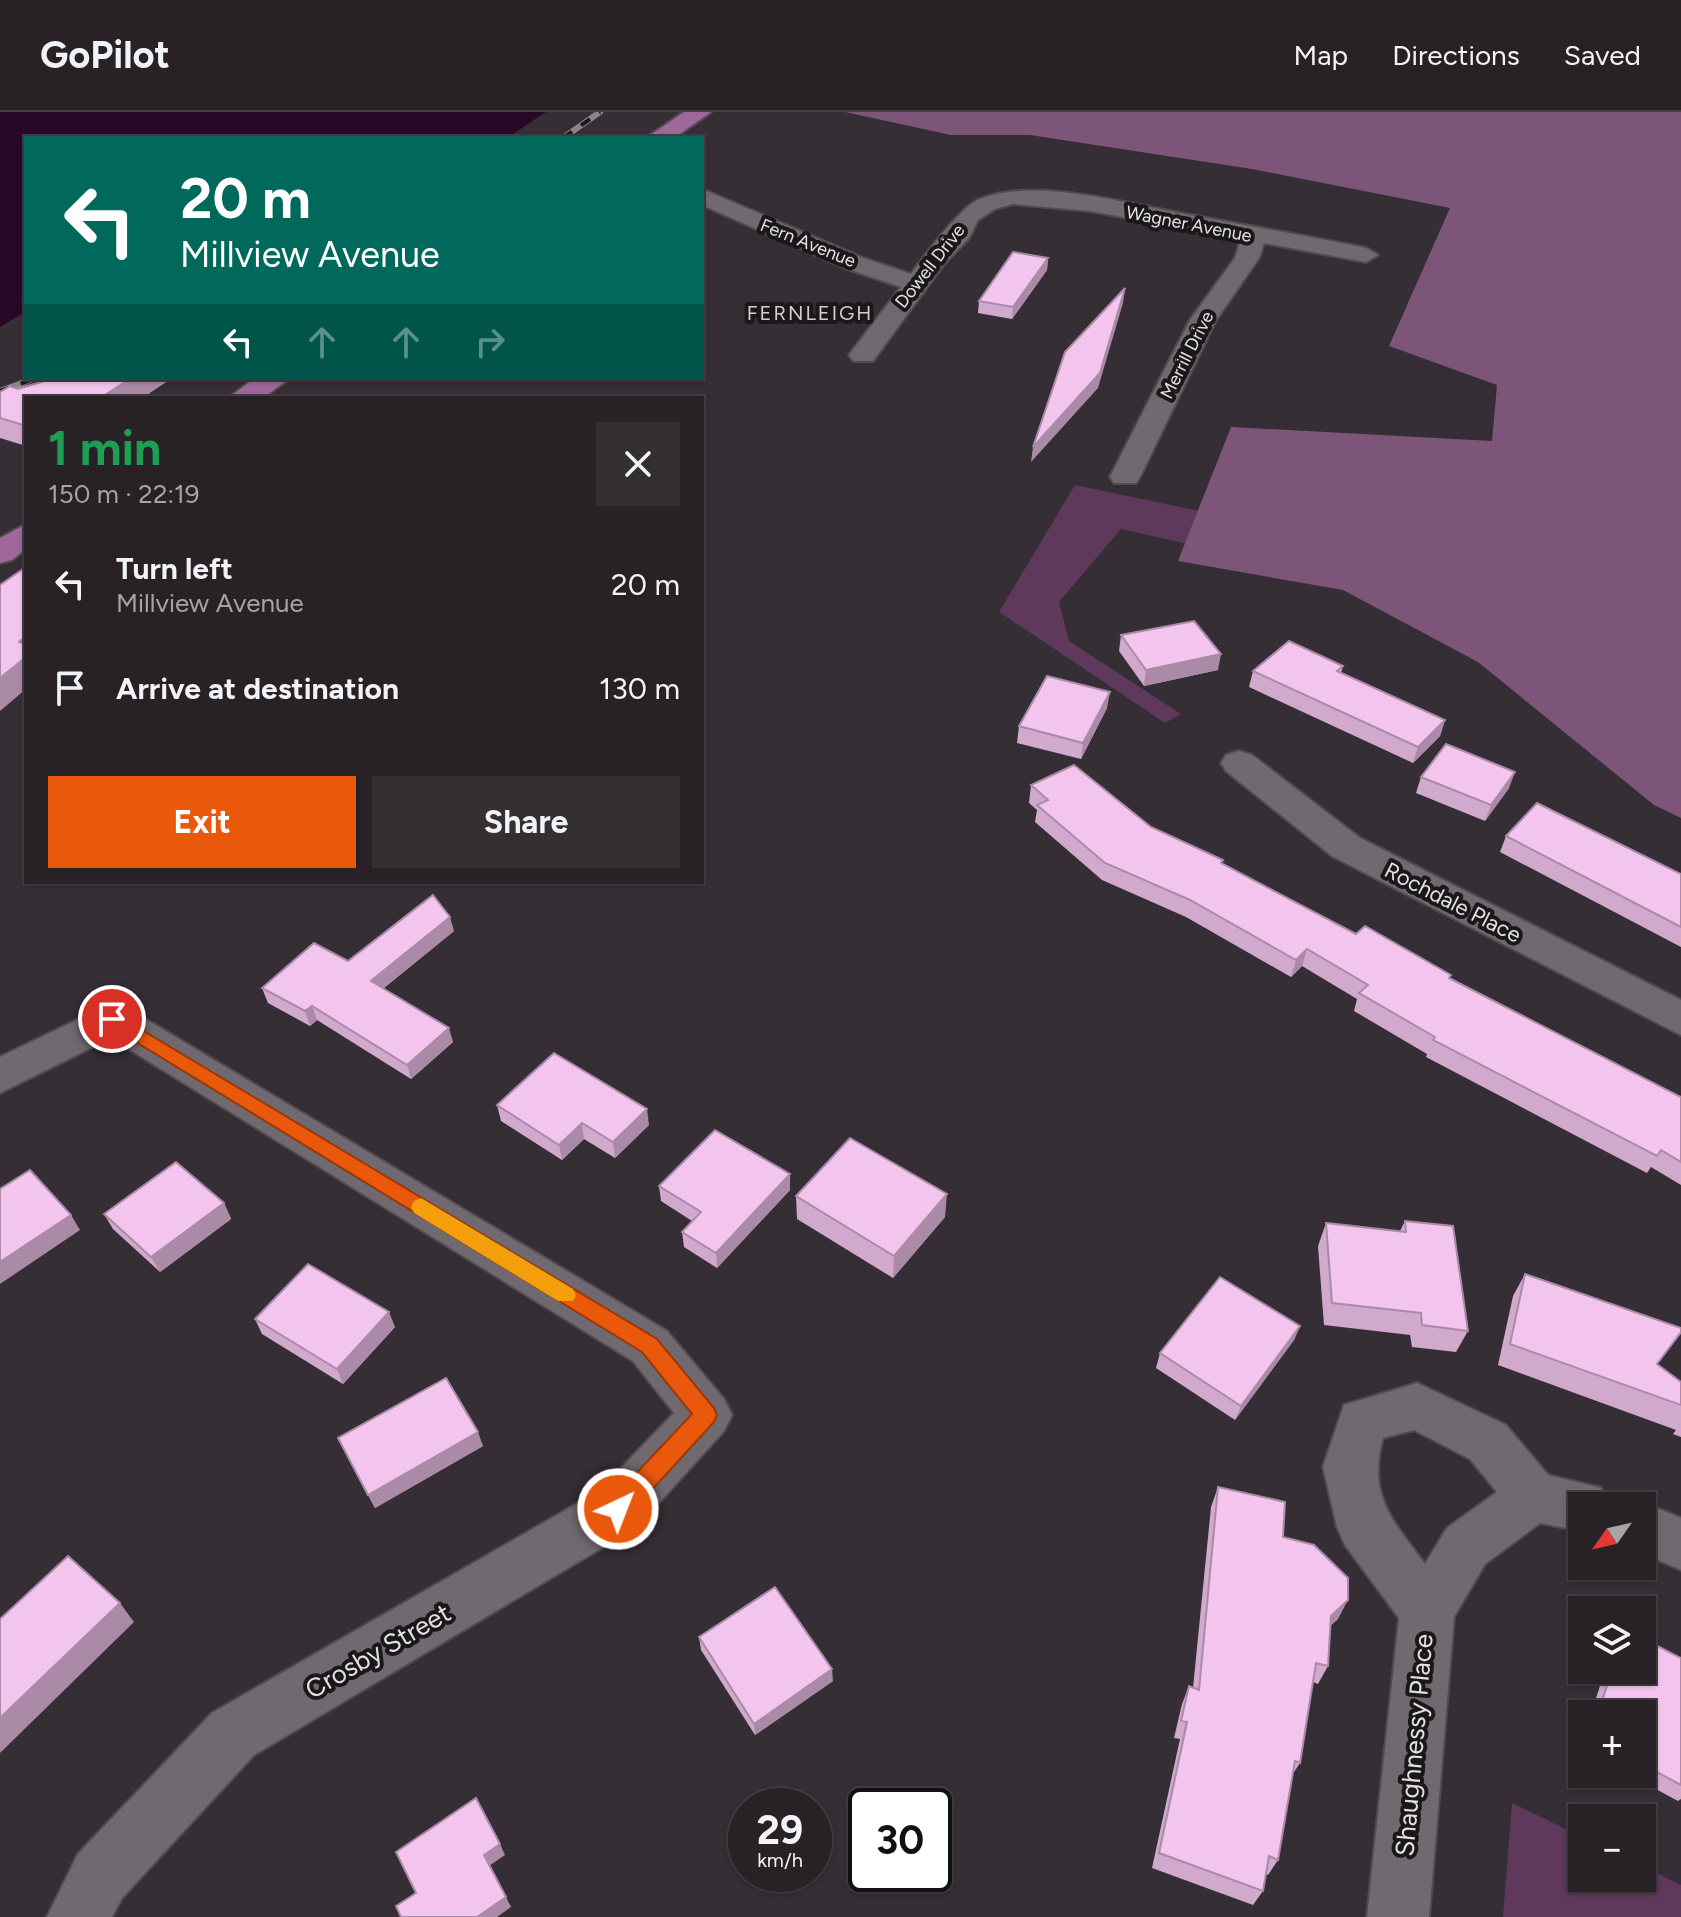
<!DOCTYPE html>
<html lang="en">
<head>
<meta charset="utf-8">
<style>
  :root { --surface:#282227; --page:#342f33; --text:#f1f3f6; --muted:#a5a4a7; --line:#443f44; --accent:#ea580c }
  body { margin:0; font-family:Figtree,sans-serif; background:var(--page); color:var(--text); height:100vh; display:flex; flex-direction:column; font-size:30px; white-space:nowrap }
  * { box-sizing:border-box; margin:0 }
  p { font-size:26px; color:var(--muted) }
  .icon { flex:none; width:44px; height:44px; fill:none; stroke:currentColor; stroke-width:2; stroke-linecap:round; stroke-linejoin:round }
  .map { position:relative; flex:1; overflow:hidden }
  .drawer { position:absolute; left:24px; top:284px; width:680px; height:488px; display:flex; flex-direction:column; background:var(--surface); border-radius:0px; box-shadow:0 2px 6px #0004,0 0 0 2px var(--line) }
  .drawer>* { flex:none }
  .banner { position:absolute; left:24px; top:24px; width:680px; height:244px; border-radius:0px; box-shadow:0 2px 6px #0004,0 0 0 2px var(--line); background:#00695c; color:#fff; overflow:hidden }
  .needle { width:52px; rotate:236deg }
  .tools { position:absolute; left:1568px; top:1380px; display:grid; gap:16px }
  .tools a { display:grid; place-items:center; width:88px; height:88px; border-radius:0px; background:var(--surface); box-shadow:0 2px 6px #0004,0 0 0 2px var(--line); font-size:40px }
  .speed { position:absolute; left:728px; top:1676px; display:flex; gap:16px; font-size:40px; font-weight:700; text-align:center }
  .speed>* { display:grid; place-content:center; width:104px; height:104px; border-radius:50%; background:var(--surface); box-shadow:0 2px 6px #0004,0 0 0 2px var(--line); line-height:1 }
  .speed small { font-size:20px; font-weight:400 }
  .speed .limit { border:4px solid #111; border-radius:12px; background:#fff; color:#111 }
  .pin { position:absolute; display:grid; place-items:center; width:68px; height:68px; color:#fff; margin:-34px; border:4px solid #fff; border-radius:50%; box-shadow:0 2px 8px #0007 }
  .me { position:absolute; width:88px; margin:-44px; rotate:43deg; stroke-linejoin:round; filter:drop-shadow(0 0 6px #0008) }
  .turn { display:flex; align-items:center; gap:28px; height:168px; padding:0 24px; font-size:36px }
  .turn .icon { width:104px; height:104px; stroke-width:2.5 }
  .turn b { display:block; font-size:56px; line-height:68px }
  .lanes { display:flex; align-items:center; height:76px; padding:0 24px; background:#0003; justify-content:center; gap:40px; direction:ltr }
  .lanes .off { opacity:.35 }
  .round { display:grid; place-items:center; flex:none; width:84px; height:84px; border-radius:0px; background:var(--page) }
  .headline { display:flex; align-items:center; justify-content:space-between; height:136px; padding:0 24px }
  h1 { font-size:48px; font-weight:700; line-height:60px; color:#1e9e55 }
  .button { display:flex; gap:16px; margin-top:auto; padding:16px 24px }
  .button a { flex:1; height:92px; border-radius:0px; background:var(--accent); color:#fff; font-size:32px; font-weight:700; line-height:92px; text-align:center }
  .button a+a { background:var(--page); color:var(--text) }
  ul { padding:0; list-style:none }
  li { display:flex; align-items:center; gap:24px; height:104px; padding:0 24px }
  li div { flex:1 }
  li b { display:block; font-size:30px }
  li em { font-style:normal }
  header { display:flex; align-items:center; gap:48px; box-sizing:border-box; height:112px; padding:0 40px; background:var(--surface); border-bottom:2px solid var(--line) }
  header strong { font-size:38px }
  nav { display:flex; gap:44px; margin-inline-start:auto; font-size:28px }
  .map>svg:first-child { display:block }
  .green { fill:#5e395b }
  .forest { fill:#7d5579 }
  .water { fill:#290727 }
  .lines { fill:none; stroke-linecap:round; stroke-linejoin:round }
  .minor-casing { stroke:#514b50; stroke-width:4 }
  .major-casing { stroke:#514b50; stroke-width:4 }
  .minor { fill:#716970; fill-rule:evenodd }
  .major { fill:#9e699a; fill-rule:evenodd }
  .rail-casing { stroke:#8b858a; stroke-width:6 }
  .rail { stroke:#1b181a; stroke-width:4; stroke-dasharray:11; stroke-linecap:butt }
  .wall { fill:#d1a9cd }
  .shaded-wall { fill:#aa8aa7 }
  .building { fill:#f3c5ee; stroke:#aa8aa7; stroke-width:2 }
  .route { fill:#ea580c; stroke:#983908; stroke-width:2 }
  .slow { fill:#f59e0b }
  .labels { text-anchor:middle; stroke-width:8; stroke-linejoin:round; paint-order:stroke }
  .far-street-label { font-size:18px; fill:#e5e0e4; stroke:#1b181a }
  .far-neighbourhood-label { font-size:20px; letter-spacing:2px; fill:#d5ccd4; stroke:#1b181a }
  .street-label { font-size:22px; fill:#e5e0e4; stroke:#1b181a }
  .near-street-label { font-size:26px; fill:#e5e0e4; stroke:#1b181a }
</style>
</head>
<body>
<header>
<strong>GoPilot</strong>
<nav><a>Map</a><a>Directions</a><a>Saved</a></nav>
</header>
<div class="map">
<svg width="1681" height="1805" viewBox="0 0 1681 1805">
  <rect width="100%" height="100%" fill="#352e34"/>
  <!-- green -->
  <g class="green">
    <polygon points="1075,373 1247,409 1681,669 1330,464 1121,417 1059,490 1069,529 1181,602 1165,611 999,500"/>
    <polygon points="1512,1691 1582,1725 1582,1766 1642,1766 1642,1754 1681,1773 1681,1805 1503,1805"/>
  </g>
  <!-- forest -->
  <polygon class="forest" points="845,0 1681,0 1681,706 1654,693 1478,550 1343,478 1178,449 1231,315 1492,329 1497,273 1389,234 1450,96 1252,57 1030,23 951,23"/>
  <!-- water -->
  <polygon class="water" points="0,0 546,0 507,26 26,26 26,184 21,186 25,200 0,215"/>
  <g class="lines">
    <!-- minor casing -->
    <g class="minor-casing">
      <g id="minor">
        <path d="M 702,77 L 863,146 L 911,162 C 925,143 961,94 980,87 C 1035,65 1128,92 1185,102 C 1246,113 1306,124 1366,136 L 1378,143 L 1366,150 L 1264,131 L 1259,146 L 1216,208 L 1140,365 L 1136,371 L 1114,371 L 1110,365 L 1190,208 L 1235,146 L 1241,127 L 1090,99 L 1013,92 L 995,97 L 978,108 L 969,126 L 944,152 L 873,249 L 853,249 L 849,243 L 901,175 L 845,156 L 702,93 Z"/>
        <polygon points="1239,639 1252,643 1360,726 1681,888 1681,923 1332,744 1226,659 1221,651 1226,643"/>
        <polygon points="112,891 127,896 667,1219 724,1287 732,1303 724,1319 637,1415 254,1643 122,1786 112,1805 47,1805 78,1742 212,1601 599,1379 674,1301 633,1249 111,926 0,981 0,945"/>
        <path d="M 1417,1271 L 1506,1313 L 1548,1363 L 1601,1376 L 1609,1394 L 1582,1394 L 1582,1419 L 1540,1411 L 1485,1452 L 1454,1505 L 1429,1805 L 1367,1805 L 1399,1506 L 1345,1433 L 1337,1415 L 1323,1355 L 1344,1293 ZM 1414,1318 L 1470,1347 L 1497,1380 L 1447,1416 L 1425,1452 C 1392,1408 1367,1383 1383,1326 Z"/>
        <polygon points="1642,1390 1681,1406 1681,1458 1642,1441 1642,1394 1631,1394"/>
      </g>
    </g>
    <!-- major casing -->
    <g class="major-casing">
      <g id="major">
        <polygon points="684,0 711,0 674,26 646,26"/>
        <polygon points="255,266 290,266 263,286 228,286"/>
        <polygon points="26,412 26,437 12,448 0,451 0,426"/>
      </g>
    </g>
    <!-- minor -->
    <use href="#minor" class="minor"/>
    <!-- major -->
    <use href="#major" class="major"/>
    <!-- rail casing -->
    <g class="rail-casing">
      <g id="rail">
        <polyline points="563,26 600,0"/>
        <polyline points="0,279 36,266"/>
      </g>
    </g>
    <!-- rail -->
    <use href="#rail" class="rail"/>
  </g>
  <!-- wall -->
  <g class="wall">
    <polygon points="1048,146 1047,158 1012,207 978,201 979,189"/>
    <polygon points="55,266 172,266 142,286 26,286 26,334 0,326 0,280"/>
    <polygon points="1121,523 1218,558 1144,574 1119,539"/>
    <polygon points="1343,554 1341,561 1445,608 1440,624 1413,651 1249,575 1253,559"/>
    <polygon points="1107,596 1081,647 1017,631 1019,614"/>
    <polygon points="1421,665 1509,676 1485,709 1416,681"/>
    <polygon points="1031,673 1151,715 1356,822 1450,866 1681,985 1681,1073 1651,1055 1647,1061 1426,945 1427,942 1354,899 1357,887 1302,854 1291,865 1186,805 1102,768 1035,710 1037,698 1029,691"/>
    <polygon points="1506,724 1681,762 1681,835 1500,740"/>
    <polygon points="454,819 384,876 453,930 411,967 317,908 310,914 268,891 262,876 348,849"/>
    <polygon points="497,993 649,1013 615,1046 584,1027 562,1048 501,1009"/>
    <polygon points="790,1062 790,1078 717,1156 684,1135 682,1120 692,1109 661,1089 659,1074"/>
    <polygon points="796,1084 945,1105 893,1166 797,1107"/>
    <polygon points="224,1091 231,1107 160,1160 113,1117 104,1102"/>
    <polygon points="1405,1109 1468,1219 1456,1240 1412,1235 1410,1223 1324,1213 1318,1134 1326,1111 1400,1119"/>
    <polygon points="1525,1162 1658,1253 1681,1270 1681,1325 1673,1322 1676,1318 1498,1253 1513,1184"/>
    <polygon points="255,1207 395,1215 343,1272 262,1222"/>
    <polygon points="1300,1214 1294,1228 1235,1308 1156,1256 1160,1241"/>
    <polygon points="338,1326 483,1334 375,1396"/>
    <polygon points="1218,1375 1283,1425 1338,1507 1330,1514 1328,1554 1318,1572 1313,1570 1300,1651 1292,1663 1278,1748 1268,1763 1266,1762 1263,1779 1253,1793 1152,1756 1180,1627 1174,1626 1182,1592 1189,1574 1193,1576 1211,1395"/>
    <polygon points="699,1525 833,1569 755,1623 701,1538"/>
    <polygon points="1681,1546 1681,1687 1678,1689 1628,1662 1642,1662 1642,1602 1591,1602 1605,1558 1642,1558"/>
  </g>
  <!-- shaded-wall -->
  <g class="shaded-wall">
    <polygon points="1048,146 1047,158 1012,207 1013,195"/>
    <polygon points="1125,176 1123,191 1098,276 1031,350 1033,335"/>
    <polygon points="131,266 172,266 142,286 100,286"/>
    <polygon points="26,524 26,577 0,599 0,566 19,530"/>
    <polygon points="1221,542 1218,558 1144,574 1146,558"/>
    <polygon points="1110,580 1107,596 1081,647 1083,631"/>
    <polygon points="1445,608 1440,624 1413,651 1418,635"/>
    <polygon points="1515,660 1509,676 1485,709 1491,693"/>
    <polygon points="450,805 454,819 375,883 371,869"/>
    <polygon points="1307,837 1302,854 1291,865 1296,848"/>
    <polygon points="312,894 317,908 310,914 305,899"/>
    <polygon points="449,916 453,930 411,967 407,953"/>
    <polygon points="647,997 649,1013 615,1046 613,1030"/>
    <polygon points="582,1011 584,1027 562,1048 559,1033"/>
    <polygon points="790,1062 790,1078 717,1156 716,1141"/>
    <polygon points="947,1082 945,1105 893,1166 894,1144"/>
    <polygon points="224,1091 231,1107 160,1160 151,1145"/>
    <polygon points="71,1103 80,1118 0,1172 0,1150"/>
    <polygon points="389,1200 395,1215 343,1272 337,1257"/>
    <polygon points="1300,1214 1294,1228 1235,1308 1241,1294"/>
    <polygon points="478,1320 483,1334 375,1396 368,1383"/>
    <polygon points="1348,1488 1338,1507 1321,1522 1331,1504"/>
    <polygon points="120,1491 134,1510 0,1641 0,1606"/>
    <polygon points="832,1557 833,1569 755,1623 754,1612"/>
    <polygon points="500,1732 505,1743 489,1754 484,1743"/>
    <polygon points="506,1785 511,1795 497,1805 477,1805"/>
  </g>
  <!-- building -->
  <g class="building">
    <polygon points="1013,140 1048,146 1013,195 979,189"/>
    <polygon points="1125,176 1100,261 1033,335 1065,240"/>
    <polygon points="55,266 131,266 100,286 26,286 26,314 0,306 0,280 10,274 18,277"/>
    <polygon points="26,455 26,524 19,530 26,532 26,545 0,566 0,473"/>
    <polygon points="1194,509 1221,542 1146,558 1121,523"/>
    <polygon points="1289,529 1343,554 1337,559 1445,608 1418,635 1253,559"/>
    <polygon points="1047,564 1110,580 1083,631 1019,614"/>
    <polygon points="1446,632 1515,660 1491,693 1421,665"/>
    <polygon points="1074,653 1151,715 1223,748 1221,751 1356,822 1365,814 1451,863 1449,866 1681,985 1681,1050 1661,1038 1657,1044 1433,928 1435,925 1359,881 1368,873 1307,837 1296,848 1190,788 1105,751 1037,693 1048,688 1031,673"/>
    <polygon points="1537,691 1681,762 1681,815 1506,724"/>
    <polygon points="433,783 450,805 371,869 449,916 407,953 312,894 305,899 262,876 314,831 348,849"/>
    <polygon points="554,941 647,997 613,1030 582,1011 559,1033 497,993"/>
    <polygon points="715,1018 790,1062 716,1141 682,1120 701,1100 659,1074"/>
    <polygon points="850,1026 947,1082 894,1144 796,1084"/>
    <polygon points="176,1050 224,1091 151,1145 104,1102"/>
    <polygon points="30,1058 71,1103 0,1150 0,1077"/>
    <polygon points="1405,1109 1453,1114 1468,1219 1422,1213 1421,1201 1332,1191 1326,1111 1406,1120"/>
    <polygon points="308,1152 389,1200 337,1257 255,1207"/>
    <polygon points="1525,1162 1681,1216 1681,1220 1657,1252 1681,1270 1681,1293 1510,1232"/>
    <polygon points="1220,1165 1300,1214 1241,1294 1160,1241"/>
    <polygon points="446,1266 478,1320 368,1383 338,1326"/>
    <polygon points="1218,1375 1285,1390 1283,1425 1314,1433 1348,1466 1348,1488 1331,1504 1328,1554 1316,1551 1300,1651 1295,1649 1278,1748 1269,1744 1263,1779 1159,1741 1187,1610 1181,1609 1189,1574 1199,1578"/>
    <polygon points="68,1444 120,1491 0,1606 0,1507"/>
    <polygon points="775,1475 832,1557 754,1612 699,1525"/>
    <polygon points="1642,1526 1681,1546 1681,1673 1642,1652 1642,1602 1598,1602 1612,1558 1642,1558"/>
    <polygon points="476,1686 500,1732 484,1743 506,1785 477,1805 401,1805 396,1794 416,1781 396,1740"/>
  </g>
  <!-- route -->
  <polygon class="route" points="112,900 657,1227 714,1296 717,1303 714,1310 627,1405 618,1408 610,1405 607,1397 610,1389 692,1302 642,1240 105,911 103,907"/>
  <!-- slow -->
  <polygon class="slow" points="421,1086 573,1177 576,1183 573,1189 558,1189 414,1101 411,1095 414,1089"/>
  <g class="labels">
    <!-- far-street labels -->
    <g class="far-street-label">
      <text transform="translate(1189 112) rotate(11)" y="6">Wagner Avenue</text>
      <text transform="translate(808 131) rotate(22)" y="6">Fern Avenue</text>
      <text transform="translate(930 154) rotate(-52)" y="6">Dowell Drive</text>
      <text transform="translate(1187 243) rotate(-63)" y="6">Merrill Drive</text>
    </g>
    <!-- far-neighbourhood labels -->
    <g class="far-neighbourhood-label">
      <text x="810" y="208">FERNLEIGH</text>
    </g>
    <!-- street labels -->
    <g class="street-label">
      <text transform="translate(1453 790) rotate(27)" y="8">Rochdale Place</text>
    </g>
    <!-- near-street labels -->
    <g class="near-street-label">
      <text transform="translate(378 1539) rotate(-30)" y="9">Crosby Street</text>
      <text transform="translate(1414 1633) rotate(-85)" y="9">Shaughnessy Place</text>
    </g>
  </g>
</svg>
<div class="tools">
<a><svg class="needle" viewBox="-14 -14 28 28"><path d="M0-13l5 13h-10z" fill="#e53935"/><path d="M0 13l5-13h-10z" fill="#a5a4a7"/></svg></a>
<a><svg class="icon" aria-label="layers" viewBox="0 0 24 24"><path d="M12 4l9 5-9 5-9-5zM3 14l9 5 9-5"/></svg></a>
<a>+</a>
<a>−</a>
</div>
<div class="speed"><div>29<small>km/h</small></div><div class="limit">30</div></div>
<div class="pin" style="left:112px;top:907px;background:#d93025"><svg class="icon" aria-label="arrive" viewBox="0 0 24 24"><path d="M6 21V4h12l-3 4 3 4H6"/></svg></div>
<svg class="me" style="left:618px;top:1397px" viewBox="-20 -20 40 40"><circle r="17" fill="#ea580c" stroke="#fff" stroke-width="3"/><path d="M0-11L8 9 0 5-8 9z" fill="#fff"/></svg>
<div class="banner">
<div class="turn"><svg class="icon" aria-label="left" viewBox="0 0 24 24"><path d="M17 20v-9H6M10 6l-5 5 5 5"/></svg><div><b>20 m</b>Millview Avenue</div></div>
<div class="lanes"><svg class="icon" aria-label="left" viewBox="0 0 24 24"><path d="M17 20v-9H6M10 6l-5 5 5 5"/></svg><svg class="icon off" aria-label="ahead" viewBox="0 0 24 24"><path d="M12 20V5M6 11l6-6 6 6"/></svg><svg class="icon off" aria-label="ahead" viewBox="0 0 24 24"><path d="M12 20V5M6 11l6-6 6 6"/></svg><svg class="icon off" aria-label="right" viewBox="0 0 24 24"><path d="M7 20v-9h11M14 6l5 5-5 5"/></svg></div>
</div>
<section class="drawer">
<div class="headline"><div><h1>1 min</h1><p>150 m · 22:19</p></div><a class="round"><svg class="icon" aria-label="close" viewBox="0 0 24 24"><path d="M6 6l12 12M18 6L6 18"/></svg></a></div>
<ul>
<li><svg class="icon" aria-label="left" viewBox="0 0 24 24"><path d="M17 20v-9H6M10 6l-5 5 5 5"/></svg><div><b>Turn left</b><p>Millview Avenue</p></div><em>20 m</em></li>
<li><svg class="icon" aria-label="arrive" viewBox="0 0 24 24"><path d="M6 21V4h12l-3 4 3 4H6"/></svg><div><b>Arrive at destination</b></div><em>130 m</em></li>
</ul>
<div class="button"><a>Exit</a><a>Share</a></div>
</section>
</div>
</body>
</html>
